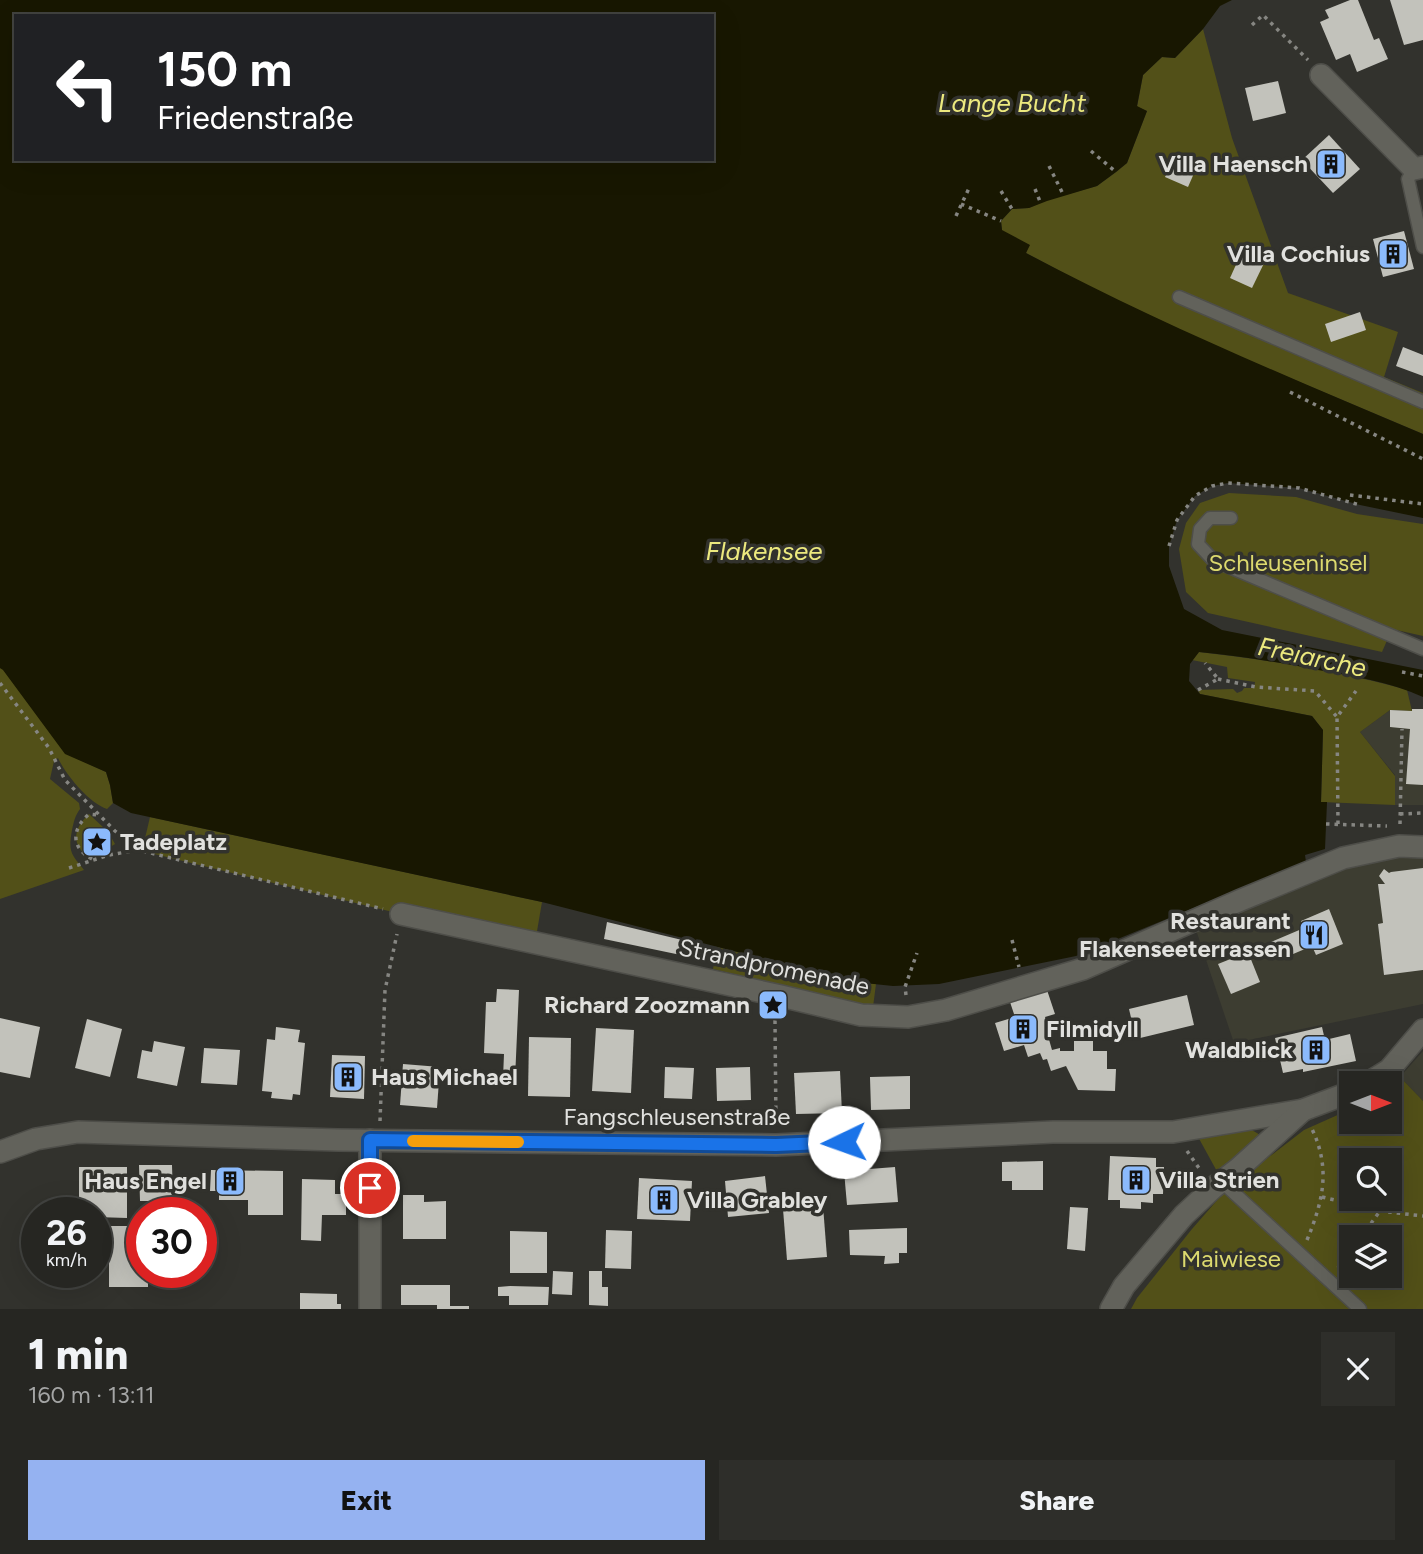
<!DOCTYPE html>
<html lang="en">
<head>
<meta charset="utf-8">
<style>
  :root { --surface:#262622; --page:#2e2e2a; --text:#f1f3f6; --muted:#a4a5a5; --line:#424340; --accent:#95b2f1 }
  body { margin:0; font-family:Figtree,sans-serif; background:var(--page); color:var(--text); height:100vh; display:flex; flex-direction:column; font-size:26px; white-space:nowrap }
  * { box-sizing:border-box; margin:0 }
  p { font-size:23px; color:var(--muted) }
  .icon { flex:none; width:38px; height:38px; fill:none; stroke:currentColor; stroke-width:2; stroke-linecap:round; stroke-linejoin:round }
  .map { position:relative; height:1309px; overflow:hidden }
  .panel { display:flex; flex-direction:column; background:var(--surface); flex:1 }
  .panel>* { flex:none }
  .banner { position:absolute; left:14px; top:14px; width:700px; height:147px; border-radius:0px; box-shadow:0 7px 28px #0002,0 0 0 2px var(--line); background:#202124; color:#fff; overflow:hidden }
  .needle { width:46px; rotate:90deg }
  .buttons { position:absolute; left:1339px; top:1071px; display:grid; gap:14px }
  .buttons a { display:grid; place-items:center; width:63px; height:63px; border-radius:0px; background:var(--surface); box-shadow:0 7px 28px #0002,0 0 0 2px var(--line); font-size:35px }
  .speed { position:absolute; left:21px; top:1197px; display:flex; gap:14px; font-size:35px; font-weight:700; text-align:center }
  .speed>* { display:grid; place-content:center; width:91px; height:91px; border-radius:50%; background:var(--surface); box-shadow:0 7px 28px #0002,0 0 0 2px var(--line); line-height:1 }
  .speed small { font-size:18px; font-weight:400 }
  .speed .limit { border:10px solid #d22; background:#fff; color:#111 }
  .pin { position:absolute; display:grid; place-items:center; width:60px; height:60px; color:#fff; margin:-30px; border:4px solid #fff; border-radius:50%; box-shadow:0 2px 7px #0007 }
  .me { position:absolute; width:77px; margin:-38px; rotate:267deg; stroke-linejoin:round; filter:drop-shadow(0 0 5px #0008) }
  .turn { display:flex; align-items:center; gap:24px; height:147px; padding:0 28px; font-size:32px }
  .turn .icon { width:91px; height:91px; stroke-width:2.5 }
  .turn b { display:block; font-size:49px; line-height:60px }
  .round { display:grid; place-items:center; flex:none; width:74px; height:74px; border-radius:0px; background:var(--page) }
  .head { display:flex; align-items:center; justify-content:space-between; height:119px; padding:0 28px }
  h1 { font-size:42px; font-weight:800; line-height:52px }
  .primary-button { display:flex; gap:14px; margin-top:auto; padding:14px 28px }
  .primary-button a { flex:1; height:80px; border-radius:0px; background:var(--accent); color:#111; font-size:28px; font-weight:800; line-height:80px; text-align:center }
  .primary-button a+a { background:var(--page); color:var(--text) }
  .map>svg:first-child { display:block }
  .built { fill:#3d3d31 }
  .green { fill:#525018; fill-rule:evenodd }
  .water { fill:#181701; fill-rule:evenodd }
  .building { fill:#c2c2bb }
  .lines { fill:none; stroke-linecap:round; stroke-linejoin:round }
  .lane-casing { stroke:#4e4e49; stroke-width:15 }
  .street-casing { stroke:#4e4e49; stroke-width:24 }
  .path { stroke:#868682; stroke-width:3.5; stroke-dasharray:3.5 5; stroke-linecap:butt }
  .lane { stroke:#62625b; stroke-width:12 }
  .street { stroke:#62625b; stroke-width:21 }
  .route-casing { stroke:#114b97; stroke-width:18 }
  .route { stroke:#1a73e8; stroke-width:12 }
  .slow { stroke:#f59e0b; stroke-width:12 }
  .labels { text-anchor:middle; stroke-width:7; stroke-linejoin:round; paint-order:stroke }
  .poi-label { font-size:24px; font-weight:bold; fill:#e1e1de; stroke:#32322d; text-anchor:end }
  .park-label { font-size:24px; fill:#dcd96e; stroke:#32322d }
  .street-label { font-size:24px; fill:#e1e1de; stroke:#32322d }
  .water-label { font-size:26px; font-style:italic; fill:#ece97e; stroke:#32322d }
</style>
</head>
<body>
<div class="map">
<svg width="1423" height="1309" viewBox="0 0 1423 1309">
  <rect width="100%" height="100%" fill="#32322d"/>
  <!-- built -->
  <g class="built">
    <polygon points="1412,709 1423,709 1423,805 1395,805 1395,775 1360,732 1390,710 1411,711"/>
    <polygon points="1387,854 1423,854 1423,1004 1234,1043 1196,930 1304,883"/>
    <polygon points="1423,1051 1423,1101 1400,1077"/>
  </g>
  <!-- green -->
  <g class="green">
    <polygon points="1203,29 1232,138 1288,293 1398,332 1384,377 1423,393 1423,434 1217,347 1096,290 1026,253 1029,245 1002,231 1001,221 1012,209 1029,208 1047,200 1097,186 1116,172 1127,163 1147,111 1137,107 1143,75 1162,57 1175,58"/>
    <polygon points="1229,493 1296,497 1357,514 1423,524 1423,636 1392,629 1382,652 1208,613 1186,592 1179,549 1186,523 1200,503"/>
    <path d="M 1199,652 C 1269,660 1339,671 1407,690 L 1412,711 L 1390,710 L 1360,732 L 1395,776 L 1395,805 L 1321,802 L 1323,730 L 1312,716 L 1200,694 L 1198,690 L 1233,689 L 1237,693 L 1242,691 L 1244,688 L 1254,688 L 1255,682 L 1228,678 L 1227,667 L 1192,660 Z"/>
    <path d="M 0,668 L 3,669 L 65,753 L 106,772 L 110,785 L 113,803 L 107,809 C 89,803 66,775 58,758 L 54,761 L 50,779 L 79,803 L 80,809 C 75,816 74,821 72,830 C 68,852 71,854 84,870 L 0,899 Z"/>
    <path d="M 89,814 L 104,828 L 102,833 L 105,838 L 111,837 L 115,844 L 107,849 L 87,856 C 70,842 75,827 89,814 Z"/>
    <polygon points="150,817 542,902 535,943 401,914 142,851"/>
    <polygon points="717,947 855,982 876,984 873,1007 713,969"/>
    <path d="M 1400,1077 L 1423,1101 L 1423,1309 L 1131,1309 L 1137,1298 L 1192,1229 L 1226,1190 L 1304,1130 L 1351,1109 L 1351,1122 L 1390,1122 L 1390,1087 ZM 1351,1160 L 1390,1160 L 1390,1199 L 1351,1199 ZM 1351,1237 L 1390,1237 L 1390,1276 L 1351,1276 Z"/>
    <polygon points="1250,1129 1262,1136 1219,1175 1197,1135"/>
  </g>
  <!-- water -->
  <path class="water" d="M 0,0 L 1232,0 L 1220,6 L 1203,29 L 1175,58 L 1162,57 L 1143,75 L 1137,106 L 1147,111 L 1127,163 L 1116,172 L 1097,186 L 1047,201 L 1029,208 L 1012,209 L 1001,221 L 1002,230 L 1030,245 L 1026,253 C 1156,322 1288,377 1423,434 L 1423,518 L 1360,505 L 1299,488 L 1228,483 L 1212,486 L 1195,496 L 1177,520 L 1169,546 L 1169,566 L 1184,609 L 1222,630 L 1423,670 L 1423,697 C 1390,682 1354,676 1318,670 C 1278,662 1239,656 1199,652 L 1190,664 L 1189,681 L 1200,694 L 1312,716 L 1323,730 L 1321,802 L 1327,802 L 1325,849 L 1305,855 L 1306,862 L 1076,956 L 939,984 L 893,986 L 855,982 L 542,902 L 131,813 L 113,803 L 110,785 L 106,772 L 65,754 L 3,670 L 0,668 ZM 16,16 L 712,16 L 712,159 L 16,159 Z"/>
  <!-- building -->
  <g class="building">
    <polygon points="1350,0 1358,0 1374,40 1379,38 1388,59 1357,72 1350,54 1336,60 1320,22 1329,18 1325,10"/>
    <polygon points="1390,0 1423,0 1423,40 1404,45"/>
    <polygon points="1278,81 1286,113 1253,121 1245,88"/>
    <polygon points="1329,135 1360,169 1333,193 1302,160"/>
    <polygon points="1175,154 1198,164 1188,187 1165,177"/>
    <polygon points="1404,231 1414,269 1383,277 1373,239"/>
    <polygon points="1244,247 1267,257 1252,288 1230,278"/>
    <polygon points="1360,312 1366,330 1331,342 1325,324"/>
    <polygon points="1403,347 1423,355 1423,376 1396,366"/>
    <polygon points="1412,709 1423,709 1423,785 1406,784 1410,729 1390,727 1390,710 1412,711"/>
    <polygon points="1423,868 1423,970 1384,975 1378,924 1383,923 1378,884 1385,884 1379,876 1384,869 1389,873 1391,872"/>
    <polygon points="1329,909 1343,944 1316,955 1312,946 1279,960 1271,942 1304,928 1301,921"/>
    <polygon points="607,922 703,945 700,959 604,939"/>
    <polygon points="1248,952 1260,982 1231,994 1218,964"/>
    <polygon points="1046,987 1055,1014 1045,1017 1051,1035 1048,1036 1052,1050 1060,1048 1060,1051 1074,1051 1074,1041 1093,1041 1093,1051 1107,1051 1107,1069 1116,1069 1115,1091 1078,1090 1066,1066 1051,1071 1047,1059 1043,1060 1040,1053 1028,1057 1024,1045 1004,1051 995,1023 1015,1017 1009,999"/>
    <polygon points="497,989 519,990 515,1079 503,1078 504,1054 484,1053 486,1002 496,1002"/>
    <polygon points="1187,995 1194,1025 1136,1039 1129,1009"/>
    <polygon points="0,1018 40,1027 30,1078 0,1072"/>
    <polygon points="87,1019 122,1029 110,1077 75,1068"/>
    <polygon points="276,1027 300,1030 298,1042 305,1043 300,1095 293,1094 292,1100 271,1098 272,1092 262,1091 267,1039 275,1040"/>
    <polygon points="1322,1027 1325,1040 1350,1034 1356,1061 1303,1072 1303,1069 1283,1073 1275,1038"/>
    <polygon points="596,1028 634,1030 631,1093 592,1091"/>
    <polygon points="529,1037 571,1038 570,1097 528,1096"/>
    <polygon points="154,1041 185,1047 177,1086 137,1078 142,1050 152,1052"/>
    <polygon points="204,1048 240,1050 237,1085 201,1083"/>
    <polygon points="332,1055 365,1056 364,1099 330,1097"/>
    <polygon points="403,1064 440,1067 437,1108 400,1105"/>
    <polygon points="665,1067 694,1068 692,1099 664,1098"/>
    <polygon points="750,1067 751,1100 717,1101 716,1068"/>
    <polygon points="840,1071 842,1113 796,1114 794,1073"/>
    <polygon points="910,1076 910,1109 871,1110 870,1077"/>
    <polygon points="1110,1156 1156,1158 1156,1167 1164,1167 1163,1194 1153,1194 1153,1203 1141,1202 1141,1209 1120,1208 1120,1200 1108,1200"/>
    <polygon points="1043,1161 1043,1190 1012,1190 1012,1181 1002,1181 1002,1162"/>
    <polygon points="139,1165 172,1165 173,1201 140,1201"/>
    <polygon points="79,1167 127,1167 127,1218 96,1217 96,1213 79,1213"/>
    <polygon points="895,1167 898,1202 847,1205 844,1171"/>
    <polygon points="211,1170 283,1171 283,1215 248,1215 248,1200 219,1200 219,1191 210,1191"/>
    <polygon points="765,1176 769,1213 728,1217 725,1181"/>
    <polygon points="639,1178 692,1181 690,1221 637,1219"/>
    <polygon points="302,1179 335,1180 335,1194 346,1194 346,1215 322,1215 321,1241 301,1240"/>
    <polygon points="403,1195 424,1195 424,1202 446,1201 446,1239 403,1239"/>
    <polygon points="823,1206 827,1257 787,1260 783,1209"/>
    <polygon points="1070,1207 1088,1208 1085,1251 1067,1249"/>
    <polygon points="109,1226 142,1226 142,1272 148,1272 148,1287 109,1287"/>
    <polygon points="907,1228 907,1253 899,1253 899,1263 884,1264 885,1256 850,1255 849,1230"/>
    <polygon points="606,1230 632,1231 631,1269 605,1268"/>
    <polygon points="510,1231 547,1232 547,1273 510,1273"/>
    <polygon points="553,1271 573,1272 572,1295 552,1294"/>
    <polygon points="589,1271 602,1271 602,1287 608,1287 608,1306 589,1305"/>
    <polygon points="401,1285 450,1285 450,1306 469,1306 469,1309 437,1309 437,1305 401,1305"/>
    <polygon points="510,1286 549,1287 548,1305 509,1305 509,1296 498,1296 498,1287"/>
    <polygon points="300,1293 337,1294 337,1304 341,1304 341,1309 300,1309"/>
  </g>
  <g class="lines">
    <!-- lane casing -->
    <g class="lane-casing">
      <g id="lane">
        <polyline points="1414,169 1408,179 1423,247"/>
        <polyline points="1179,297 1423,402"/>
        <polyline points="1231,518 1210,518 1200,529 1198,544 1213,560 1423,649"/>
        <polyline points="1221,1181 1360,1309"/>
      </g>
    </g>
    <!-- street casing -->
    <g class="street-casing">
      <g id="street">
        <polyline points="1321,75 1414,169 1423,167"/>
        <polyline points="401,914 781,996 861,1015 908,1017 946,1010 1083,969 1241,900 1343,858 1399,846 1423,847"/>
        <polyline points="1368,1083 1389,1070 1423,1030"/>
        <polyline points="0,1152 36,1139 78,1132 338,1140 776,1145 1053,1132 1173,1132 1303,1110 1351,1092"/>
        <polyline points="370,1309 370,1140"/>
        <polyline points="1111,1309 1124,1286 1184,1215 1213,1188 1239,1168 1303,1110"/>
      </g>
    </g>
    <!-- path -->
    <g class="path">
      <polyline points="1252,25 1263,15 1308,60"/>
      <polyline points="1091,151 1116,172"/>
      <polyline points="1049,166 1064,196"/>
      <polyline points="1035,189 1041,204"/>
      <polyline points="1001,191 1012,209"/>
      <polyline points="961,204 1001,221"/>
      <polyline points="956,216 970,186"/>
      <polyline points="1290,392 1423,459"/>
      <polyline points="1350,495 1423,504"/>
      <polyline points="1169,546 1177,520 1195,496 1212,486 1228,483 1299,488 1360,505"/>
      <polyline points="1402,672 1423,676"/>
      <polyline points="1218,679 1256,687 1315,691 1337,717"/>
      <polyline points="0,683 49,748 65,780 115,831 138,850"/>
      <polyline points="1198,690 1218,679 1205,663"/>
      <polyline points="1400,814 1423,813"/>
      <polyline points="1326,824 1387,826"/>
      <polyline points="1338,824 1337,717 1356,691"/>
      <polyline points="1400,824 1402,729"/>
      <path d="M 92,859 C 70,847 72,829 89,814 L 98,815"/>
      <polyline points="69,868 109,855 138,850 383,909"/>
      <polyline points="1012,940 1019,967"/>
      <polyline points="906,995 905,987 917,953"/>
      <polyline points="380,1121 385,990 397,934"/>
      <polyline points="776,1126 775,1021 776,1015"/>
      <polyline points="1187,1151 1201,1171"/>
      <polyline points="1322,1197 1380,1211 1423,1216"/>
      <polyline points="1361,1237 1380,1211"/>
      <path d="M 1307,1240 C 1323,1201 1331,1169 1312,1129"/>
      <polyline points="1338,1268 1351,1250"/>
    </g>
    <!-- lane -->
    <use href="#lane" class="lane"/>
    <!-- street -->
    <use href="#street" class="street"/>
  </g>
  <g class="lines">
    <!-- route casing -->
    <g class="route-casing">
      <polyline id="route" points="370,1188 370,1140 776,1145 844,1142"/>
    </g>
    <!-- route -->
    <use href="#route" class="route"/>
    <!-- slow -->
    <polyline class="slow" points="413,1141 518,1142"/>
  </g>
  <!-- icons -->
  <defs>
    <g id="building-square" transform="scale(1.575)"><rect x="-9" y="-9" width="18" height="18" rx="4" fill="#8bbafc" stroke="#32322d"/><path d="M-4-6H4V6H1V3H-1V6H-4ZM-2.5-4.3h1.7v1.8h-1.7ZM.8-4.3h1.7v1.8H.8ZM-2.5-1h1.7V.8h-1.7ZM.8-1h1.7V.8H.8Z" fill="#111"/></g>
    <g id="sight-square" transform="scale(1.575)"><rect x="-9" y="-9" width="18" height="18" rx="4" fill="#8bbafc" stroke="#32322d"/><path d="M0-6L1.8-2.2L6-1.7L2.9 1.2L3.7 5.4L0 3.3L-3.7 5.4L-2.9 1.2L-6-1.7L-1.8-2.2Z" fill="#111"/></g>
    <g id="restaurant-square" transform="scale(1.575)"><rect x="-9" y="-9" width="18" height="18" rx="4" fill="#8bbafc" stroke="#32322d"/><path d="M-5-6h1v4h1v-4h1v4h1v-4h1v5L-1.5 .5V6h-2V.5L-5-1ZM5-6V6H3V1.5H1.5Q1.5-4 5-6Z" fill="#111"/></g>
  </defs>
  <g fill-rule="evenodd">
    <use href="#building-square" x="1331" y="164"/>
    <use href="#building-square" x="1393" y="254"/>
    <use href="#sight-square" x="97" y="842"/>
    <use href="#restaurant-square" x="1314" y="935"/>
    <use href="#sight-square" x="773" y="1005"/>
    <use href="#building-square" x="1023" y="1029"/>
    <use href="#building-square" x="1316" y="1050"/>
    <use href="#building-square" x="348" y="1077"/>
    <use href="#building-square" x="1136" y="1180"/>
    <use href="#building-square" x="230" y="1181"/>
    <use href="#building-square" x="664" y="1200"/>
  </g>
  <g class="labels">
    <!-- poi labels -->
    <g class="poi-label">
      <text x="1308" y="172">Villa Haensch</text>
      <text x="1370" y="262">Villa Cochius</text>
      <text x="120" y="850" text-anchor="start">Tadeplatz</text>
      <text x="1291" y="929">Restaurant<tspan x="1291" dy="28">Flakenseeterrassen</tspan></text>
      <text x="750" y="1013">Richard Zoozmann</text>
      <text x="1046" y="1037" text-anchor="start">Filmidyll</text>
      <text x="1293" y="1058">Waldblick</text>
      <text x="371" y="1085" text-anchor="start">Haus Michael</text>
      <text x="1159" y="1188" text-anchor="start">Villa Strien</text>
      <text x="207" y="1189">Haus Engel</text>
      <text x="687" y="1208" text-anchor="start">Villa Grabley</text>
    </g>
    <!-- park labels -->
    <g class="park-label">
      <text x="1288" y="571">Schleuseninsel</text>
      <text x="1231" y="1267">Maiwiese</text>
    </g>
    <!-- street labels -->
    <g class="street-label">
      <text transform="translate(774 967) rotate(12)" y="8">Strandpromenade</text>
      <text x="677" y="1125">Fangschleusenstraße</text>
    </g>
    <!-- water labels -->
    <g class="water-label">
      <text x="1012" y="112">Lange Bucht</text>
      <text x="764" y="560">Flakensee</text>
      <text transform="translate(1312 657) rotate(12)" y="9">Freiarche</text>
    </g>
  </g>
</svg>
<div class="buttons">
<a><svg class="needle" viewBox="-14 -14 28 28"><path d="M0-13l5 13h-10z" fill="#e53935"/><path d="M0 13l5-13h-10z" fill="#a4a5a5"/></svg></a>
<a><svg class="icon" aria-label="search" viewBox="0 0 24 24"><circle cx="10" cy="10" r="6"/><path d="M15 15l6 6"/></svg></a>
<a><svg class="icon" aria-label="layers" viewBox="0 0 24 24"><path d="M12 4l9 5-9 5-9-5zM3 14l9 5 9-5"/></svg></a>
</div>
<div class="speed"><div>26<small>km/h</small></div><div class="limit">30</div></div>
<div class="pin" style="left:370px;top:1188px;background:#d93025"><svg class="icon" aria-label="arrive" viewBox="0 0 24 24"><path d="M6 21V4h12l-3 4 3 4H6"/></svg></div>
<svg class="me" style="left:844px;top:1142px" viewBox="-20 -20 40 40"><circle r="19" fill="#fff"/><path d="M0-13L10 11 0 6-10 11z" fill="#1a73e8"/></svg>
<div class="banner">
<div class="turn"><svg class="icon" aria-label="left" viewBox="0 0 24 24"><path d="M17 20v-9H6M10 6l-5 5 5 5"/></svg><div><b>150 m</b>Friedenstraße</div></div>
</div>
</div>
<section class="panel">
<div class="head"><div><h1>1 min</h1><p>160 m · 13:11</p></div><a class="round"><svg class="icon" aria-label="close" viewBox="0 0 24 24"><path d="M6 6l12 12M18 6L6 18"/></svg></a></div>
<div class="primary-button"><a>Exit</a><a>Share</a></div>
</section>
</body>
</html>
